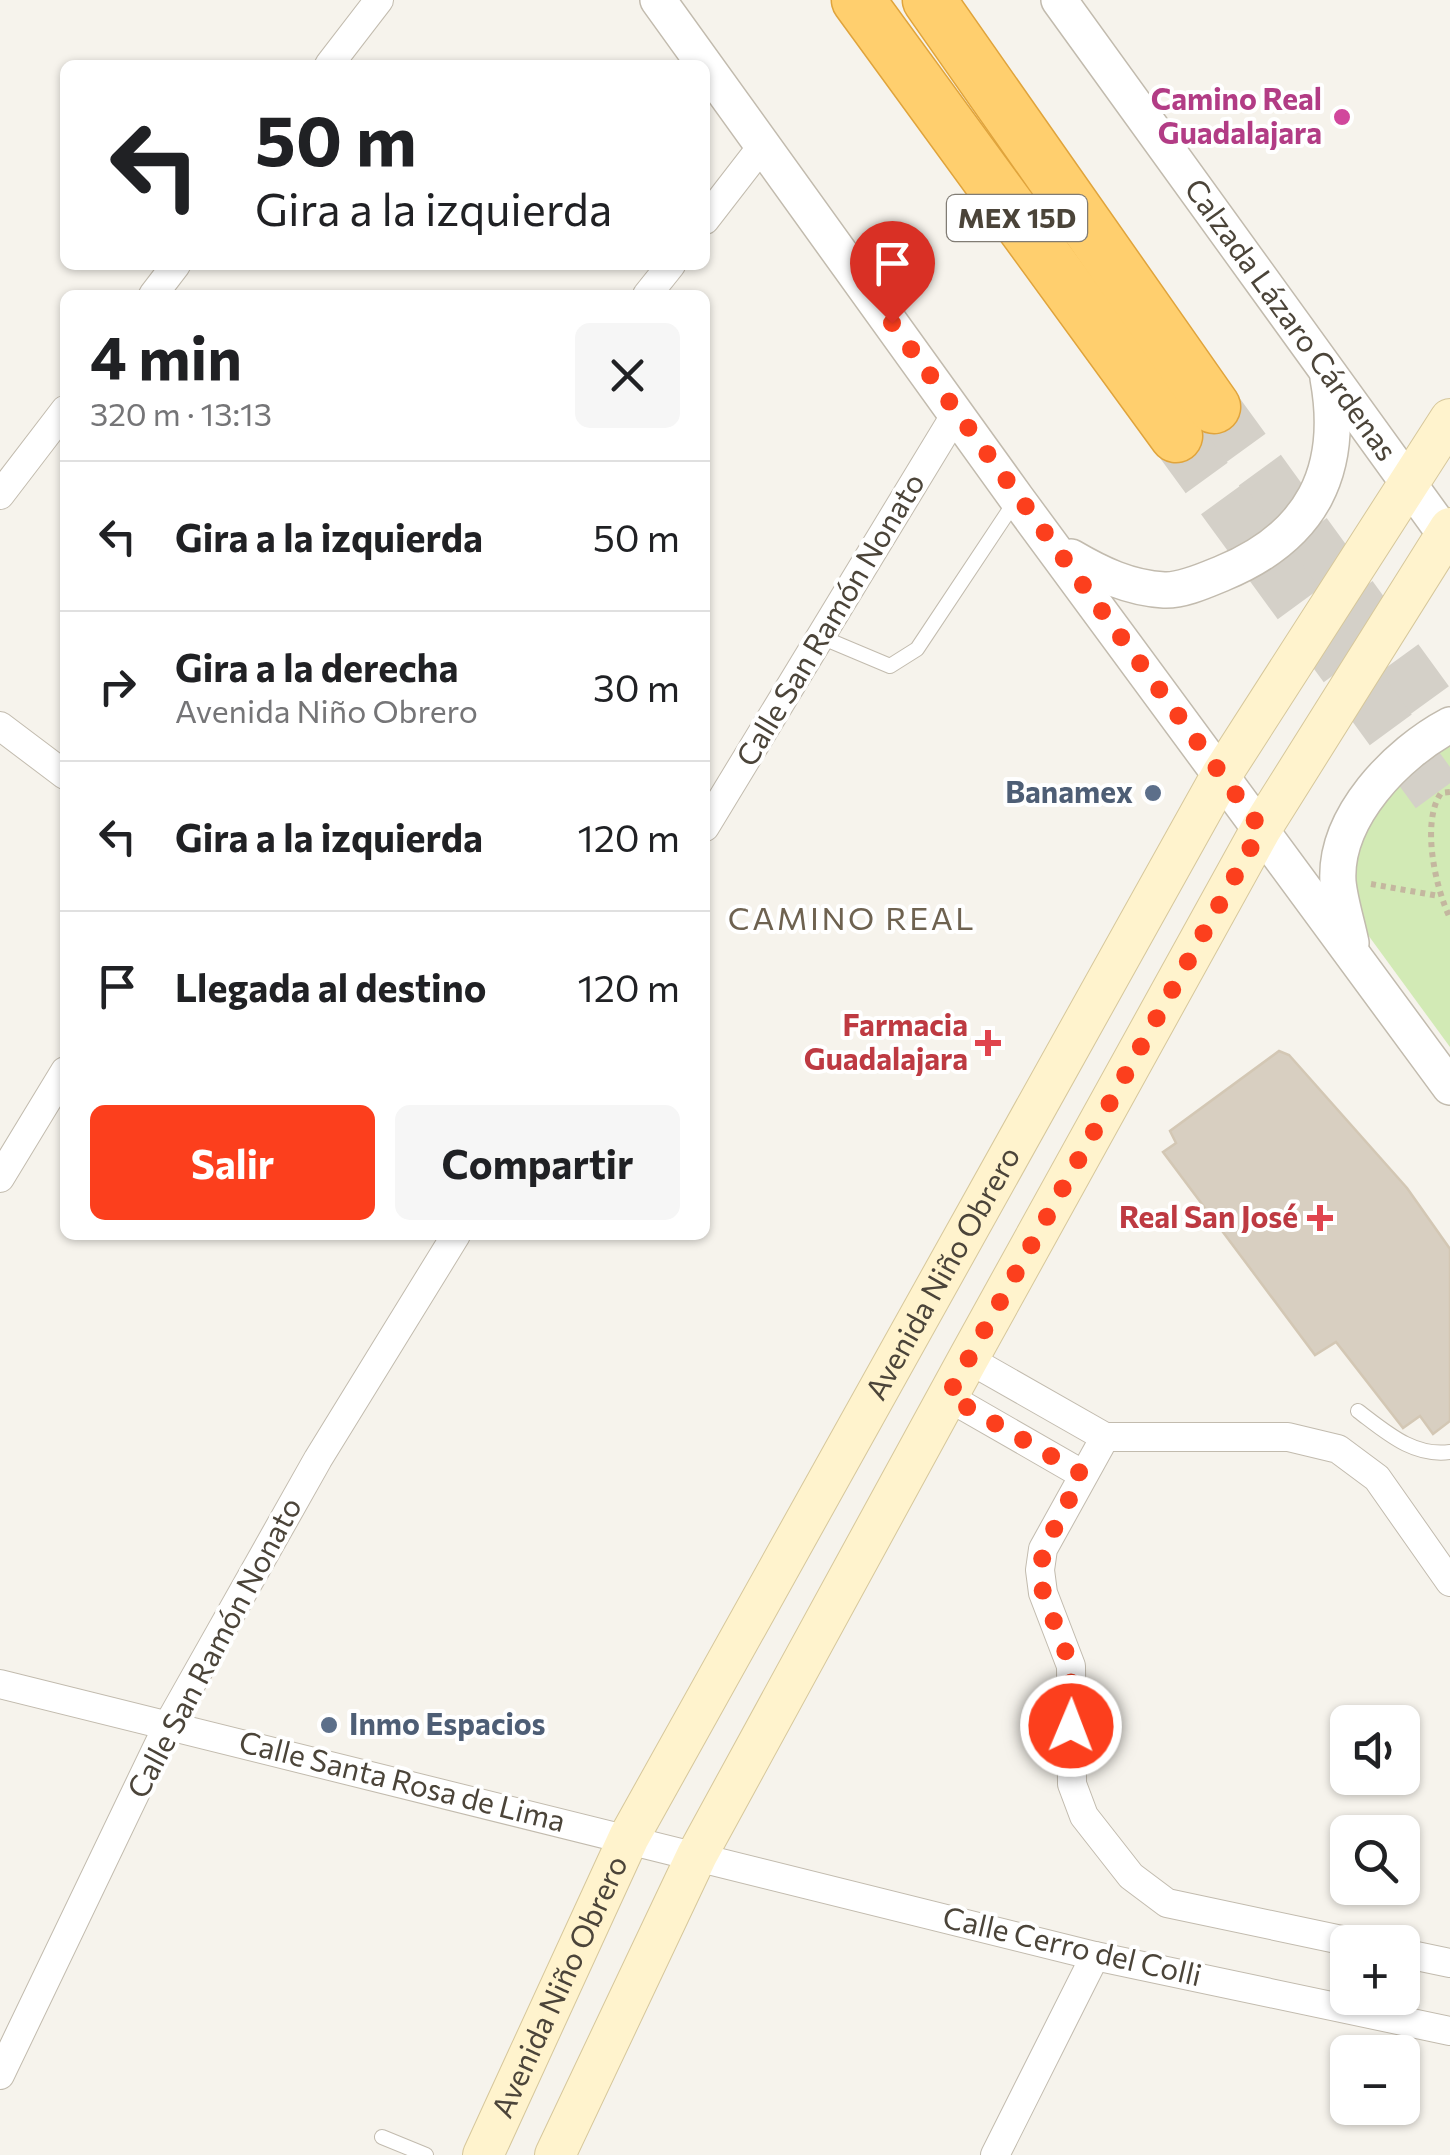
<!DOCTYPE html>
<html lang="es">
<head>
<meta charset="utf-8">
<style>
  :root { --surface:#fff; --page:#f6f6f6; --text:#202124; --muted:#757577; --line:#e0e0e0; --accent:#fc3f1d }
  body { margin:0; font-family:Commissioner,sans-serif; background:var(--page); color:var(--text); height:100vh; display:flex; flex-direction:column; font-size:38px; white-space:nowrap }
  * { box-sizing:border-box; margin:0 }
  p { font-size:32px; color:var(--muted) }
  .icon { flex:none; width:55px; height:55px; fill:none; stroke:currentColor; stroke-width:2; stroke-linecap:round; stroke-linejoin:round }
  .map { position:relative; flex:1; overflow:hidden }
  .drawer { position:absolute; left:60px; top:290px; width:650px; height:950px; display:flex; flex-direction:column; background:var(--surface); border-radius:15px; box-shadow:0 2px 8px #0004 }
  .drawer>* { flex:none }
  .top-card { position:absolute; left:60px; top:60px; width:650px; height:210px; border-radius:15px; box-shadow:0 2px 8px #0004; background:#fff; color:var(--text); overflow:hidden }
  .buttons { position:absolute; left:1330px; top:1705px; display:grid; gap:20px }
  .buttons a { display:grid; place-items:center; width:90px; height:90px; border-radius:15px; background:var(--surface); box-shadow:0 2px 8px #0004; font-size:50px }
  .pin { position:absolute; display:grid; place-items:center; width:85px; height:85px; color:#fff; margin:-102px -42px; border-radius:50% 50% 50% 0; rotate:-45deg; box-shadow:0 0 10px #0007 }
  .pin .icon { rotate:45deg }
  .me { position:absolute; width:110px; margin:-55px; rotate:1deg; stroke-linejoin:round; filter:drop-shadow(0 0 8px #0008) }
  .turn { display:flex; align-items:center; gap:35px; height:210px; padding:0 30px; font-size:45px }
  .turn .icon { width:130px; height:130px; stroke-width:2.5 }
  .turn b { display:block; font-size:70px; line-height:85px }
  .round { display:grid; place-items:center; flex:none; width:105px; height:105px; border-radius:15px; background:var(--page) }
  .headline { display:flex; align-items:center; justify-content:space-between; height:170px; padding:0 30px }
  h1 { font-size:60px; font-weight:700; line-height:75px }
  .cta { display:flex; gap:20px; margin-top:auto; padding:20px 30px }
  .cta a { flex:1; height:115px; border-radius:15px; background:var(--accent); color:#fff; font-size:40px; font-weight:700; line-height:115px; text-align:center }
  .cta a+a { background:var(--page); color:var(--text) }
  ul { padding:0; list-style:none }
  li { display:flex; align-items:center; gap:30px; height:150px; padding:0 30px; border-top:2px solid var(--line) }
  li div { flex:1 }
  li b { display:block; font-size:38px }
  li em { font-style:normal }
  .map>svg:first-child { display:block }
  .green { fill:#d2eab5 }
  .building { fill:#d8cfc1; stroke:#d3c7b4; stroke-width:2.5 }
  .lines { fill:none; stroke-linecap:round; stroke-linejoin:round }
  .motorway-tunnel { stroke:#d4d0c8; stroke-width:52; stroke-dasharray:52 26; stroke-linecap:butt }
  .service-casing { stroke:#c2bbae; stroke-width:16 }
  .minor-casing { stroke:#c2bbae; stroke-width:30 }
  .tertiary-casing { stroke:#c2bbae; stroke-width:38 }
  .secondary-casing { stroke:#d6c79b; stroke-width:42 }
  .motorway-casing { stroke:#e0a43c; stroke-width:55 }
  .path { stroke:#c4b79f; stroke-width:6; stroke-dasharray:5 5; stroke-linecap:butt }
  .service { stroke:#fff; stroke-width:14 }
  .minor { stroke:#fff; stroke-width:28 }
  .tertiary { stroke:#fff; stroke-width:35 }
  .secondary { stroke:#fff3cd; stroke-width:40 }
  .motorway { stroke:#ffcf6e; stroke-width:52 }
  .route { stroke:#fc3f1d; stroke-width:18; stroke-dasharray:0 32.4 }
  .hotel-dot { fill:#d1479c; stroke:#fff; stroke-width:4 }
  .service-dot { fill:#5c6f8a; stroke:#fff; stroke-width:4 }
  .health-dot { fill:#e0444e; stroke:#fff; stroke-width:4 }
  .labels { text-anchor:middle; stroke-width:8; stroke-linejoin:round; paint-order:stroke }
  .shield { fill:#fff; stroke:#817c74; stroke-width:2.5 }
  .shield-label { font-size:28px; font-weight:bold; fill:#4b4439 }
  .hotel-label { font-size:30px; font-weight:bold; fill:#b23c85; stroke:#fff; text-anchor:end }
  .street-label { font-size:30px; fill:#4b4439; stroke:#fff }
  .service-label { font-size:30px; font-weight:bold; fill:#4e5e75; stroke:#fff; text-anchor:end }
  .health-label { font-size:30px; font-weight:bold; fill:#be3a42; stroke:#fff; text-anchor:end }
  .neighbourhood-label { font-size:32px; letter-spacing:2.5px; fill:#6e6250; stroke:#fff }
</style>
</head>
<body>
<div class="map">
<svg width="1450" height="2155" viewBox="0 0 1450 2155">
  <rect width="100%" height="100%" fill="#f6f3ec"/>
  <!-- green -->
  <polygon class="green" points="1450,737 1450,1047 1360,924 1350,870 1366,812"/>
  <!-- building -->
  <polygon class="building" points="1279,1051 1289,1055 1407,1188 1450,1249 1450,1421 1433,1434 1420,1416 1403,1428 1336,1342 1315,1355 1163,1152 1176,1143 1170,1131"/>
  <g class="lines">
    <!-- motorway-tunnel -->
    <g class="motorway-tunnel">
      <polyline points="1214,407 1450,732"/>
      <polyline points="1176,436 1450,811"/>
    </g>
    <!-- service casing -->
    <g class="service-casing">
      <g id="service">
        <polyline points="821,637 890,666 917,649 1016,500"/>
        <path d="M 1358,1411 C 1386,1432 1413,1457 1450,1452"/>
        <polyline points="382,2137 426,2155"/>
      </g>
    </g>
    <!-- minor casing -->
    <g class="minor-casing">
      <g id="minor">
        <polyline points="329,65 379,0"/>
        <polyline points="705,220 763,145"/>
        <polyline points="153,295 176,265"/>
        <polyline points="647,295 671,265"/>
        <polyline points="0,495 65,410"/>
        <polyline points="0,726 65,775"/>
        <polyline points="705,827 957,412"/>
        <polyline points="0,1178 65,1071"/>
        <polyline points="968,1359 1105,1437 1288,1437 1338,1449 1377,1478 1450,1582"/>
        <polyline points="948,1397 1082,1474"/>
        <polyline points="1105,1437 1043,1549 1040,1570 1043,1593 1071,1666 1072,1784 1084,1816 1131,1876 1167,1903 1351,1942"/>
        <polyline points="0,1684 1095,1956 1450,2031"/>
        <polyline points="1402,1953 1450,1963"/>
        <polyline points="0,2075 168,1725 318,1459 456,1235"/>
        <polyline points="995,2155 1095,1956"/>
      </g>
    </g>
    <!-- tertiary casing -->
    <g class="tertiary-casing">
      <g id="tertiary">
        <polyline points="658,0 1017,499 1450,1087"/>
        <path id="s1" d="M 1059,0 L 1450,541"/>
        <path d="M 1071,557 C 1100,574 1129,588 1164,590 C 1182,591 1206,580 1223,573 C 1312,536 1345,471 1328,378"/>
        <path d="M 1351,943 C 1347,923 1340,902 1338,882 C 1334,817 1397,753 1450,725"/>
      </g>
    </g>
    <!-- secondary casing -->
    <g class="secondary-casing">
      <g id="secondary">
        <path id="s2" d="M 483,2155 L 629,1837 L 1222,774 L 1450,419"/>
        <polyline points="555,2155 697,1855 968,1359 1261,829 1450,528"/>
      </g>
    </g>
    <!-- motorway casing -->
    <g class="motorway-casing">
      <g id="motorway">
        <polyline points="858,0 1176,436"/>
        <polyline points="929,0 1214,407"/>
      </g>
    </g>
    <!-- path -->
    <g class="path">
      <path d="M 1450,792 L 1441,793 C 1421,822 1435,887 1450,918"/>
      <polyline points="1371,884 1439,896"/>
    </g>
    <!-- service -->
    <use href="#service" class="service"/>
    <!-- minor -->
    <use href="#minor" class="minor"/>
    <!-- tertiary -->
    <use href="#tertiary" class="tertiary"/>
    <!-- secondary -->
    <use href="#secondary" class="secondary"/>
    <!-- motorway -->
    <use href="#motorway" class="motorway"/>
  </g>
  <g class="lines">
    <!-- route -->
    <polyline class="route" points="892,323 1261,829 948,1396 1082,1474 1044,1549 1040,1570 1043,1593 1071,1666 1071,1726"/>
  </g>
  <!-- markers -->
  <circle class="hotel-dot" cx="1342" cy="117" r="10"/>
  <g class="service-dot">
    <circle cx="1153" cy="793" r="10"/>
    <circle cx="329" cy="1725" r="10"/>
  </g>
  <g class="health-dot">
    <path d="M983 1028h10v10h10v10h-10v10h-10v-10h-10v-10h10z"/>
    <path d="M1315 1203h10v10h10v10h-10v10h-10v-10h-10v-10h10z"/>
  </g>
  <g class="labels">
    <!-- shield labels -->
    <rect class="shield" x="947" y="195" width="140" height="46" rx="8"/>
    <g class="shield-label">
      <text x="1017" y="228">MEX 15D</text>
    </g>
    <!-- hotel labels -->
    <g class="hotel-label">
      <text x="1322" y="110">Camino Real<tspan x="1322" dy="34">Guadalajara</tspan></text>
    </g>
    <!-- street labels -->
    <g class="street-label">
      <text dy="10" stroke="none"><textPath href="#s1" startOffset="395">Calzada Lázaro Cárdenas</textPath></text>
      <text transform="translate(831 620) rotate(-59)" y="10">Calle San Ramón Nonato</text>
      <text dy="10" stroke="none"><textPath href="#s2" startOffset="995">Avenida Niño Obrero</textPath></text>
      <text transform="translate(215 1648) rotate(-62)" y="10">Calle San Ramón Nonato</text>
      <text transform="translate(402 1782) rotate(14)" y="10">Calle Santa Rosa de Lima</text>
      <text transform="translate(1072 1947) rotate(13)" y="10">Calle Cerro del Colli</text>
      <text dy="10" stroke="none"><textPath href="#s2" startOffset="185">Avenida Niño Obrero</textPath></text>
    </g>
    <!-- service labels -->
    <g class="service-label">
      <text x="1133" y="803">Banamex</text>
      <text x="349" y="1735" text-anchor="start">Inmo Espacios</text>
    </g>
    <!-- health labels -->
    <g class="health-label">
      <text x="968" y="1036">Farmacia<tspan x="968" dy="34">Guadalajara</tspan></text>
      <text x="1298" y="1228">Real San José</text>
    </g>
    <!-- neighbourhood labels -->
    <g class="neighbourhood-label">
      <text x="852" y="930">CAMINO REAL</text>
    </g>
  </g>
</svg>
<div class="buttons">
<a><svg class="icon" aria-label="sound" viewBox="0 0 24 24"><path d="M4 9h4l5-4v14l-5-4H4zM17 9q2 3 0 6"/></svg></a>
<a><svg class="icon" aria-label="search" viewBox="0 0 24 24"><circle cx="10" cy="10" r="6"/><path d="M15 15l6 6"/></svg></a>
<a>+</a>
<a>−</a>
</div>
<div class="pin" style="left:892px;top:323px;background:#d93025"><svg class="icon" aria-label="arrive" viewBox="0 0 24 24"><path d="M6 21V4h12l-3 4 3 4H6"/></svg></div>
<svg class="me" style="left:1071px;top:1726px" viewBox="-20 -20 40 40"><circle r="17" fill="#fc3f1d" stroke="#fff" stroke-width="3"/><path d="M0-11L8 9 0 5-8 9z" fill="#fff"/></svg>
<div class="top-card">
<div class="turn"><svg class="icon" aria-label="left" viewBox="0 0 24 24"><path d="M17 20v-9H6M10 6l-5 5 5 5"/></svg><div><b>50 m</b>Gira a la izquierda</div></div>
</div>
<section class="drawer">
<div class="headline"><div><h1>4 min</h1><p>320 m · 13:13</p></div><a class="round"><svg class="icon" aria-label="close" viewBox="0 0 24 24"><path d="M6 6l12 12M18 6L6 18"/></svg></a></div>
<ul>
<li><svg class="icon" aria-label="left" viewBox="0 0 24 24"><path d="M17 20v-9H6M10 6l-5 5 5 5"/></svg><div><b>Gira a la izquierda</b></div><em>50 m</em></li>
<li><svg class="icon" aria-label="right" viewBox="0 0 24 24"><path d="M7 20v-9h11M14 6l5 5-5 5"/></svg><div><b>Gira a la derecha</b><p>Avenida Niño Obrero</p></div><em>30 m</em></li>
<li><svg class="icon" aria-label="left" viewBox="0 0 24 24"><path d="M17 20v-9H6M10 6l-5 5 5 5"/></svg><div><b>Gira a la izquierda</b></div><em>120 m</em></li>
<li><svg class="icon" aria-label="arrive" viewBox="0 0 24 24"><path d="M6 21V4h12l-3 4 3 4H6"/></svg><div><b>Llegada al destino</b></div><em>120 m</em></li>
</ul>
<div class="cta"><a>Salir</a><a>Compartir</a></div>
</section>
</div>
</body>
</html>
